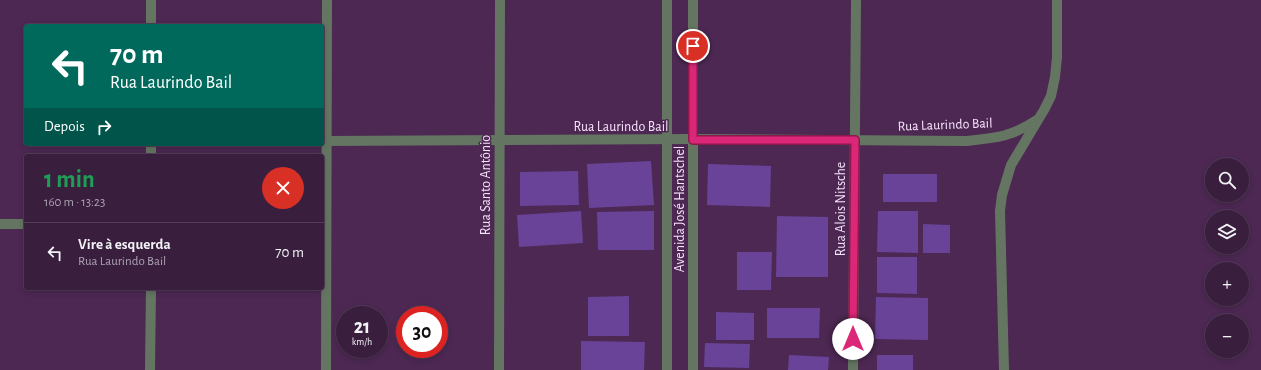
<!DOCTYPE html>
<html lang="pt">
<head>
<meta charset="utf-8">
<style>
  :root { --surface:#391e3e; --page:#442b49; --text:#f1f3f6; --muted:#aba2b0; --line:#533c58 }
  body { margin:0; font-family:"Alegreya Sans",sans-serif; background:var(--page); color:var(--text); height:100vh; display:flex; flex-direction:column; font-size:15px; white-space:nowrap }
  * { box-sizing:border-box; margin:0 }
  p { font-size:13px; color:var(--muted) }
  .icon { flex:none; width:22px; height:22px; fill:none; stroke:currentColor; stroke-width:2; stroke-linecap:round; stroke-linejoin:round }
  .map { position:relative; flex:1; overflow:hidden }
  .drawer { position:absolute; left:24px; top:154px; width:300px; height:136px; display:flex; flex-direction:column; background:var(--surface); border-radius:4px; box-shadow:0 2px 6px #0003,0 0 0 1px var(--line) }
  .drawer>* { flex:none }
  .top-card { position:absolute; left:24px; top:24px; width:300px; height:122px; border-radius:4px; box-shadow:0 2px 6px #0003,0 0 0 1px var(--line); background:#00695c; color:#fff; overflow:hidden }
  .tools { position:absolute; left:1205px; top:158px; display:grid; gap:8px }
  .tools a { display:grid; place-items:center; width:44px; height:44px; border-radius:50%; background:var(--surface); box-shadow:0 2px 6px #0003,0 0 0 1px var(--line); font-size:20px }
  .speed { position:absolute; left:336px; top:306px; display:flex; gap:8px; font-size:20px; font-weight:700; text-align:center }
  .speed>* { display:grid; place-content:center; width:52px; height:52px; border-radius:50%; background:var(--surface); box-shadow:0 2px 6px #0003,0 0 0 1px var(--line); line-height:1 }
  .speed small { font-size:10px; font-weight:400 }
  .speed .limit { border:6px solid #d22; background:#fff; color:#111 }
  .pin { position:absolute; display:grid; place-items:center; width:34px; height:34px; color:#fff; margin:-17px; border:2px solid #fff; border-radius:50%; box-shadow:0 1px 4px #0007 }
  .me { position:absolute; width:44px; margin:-22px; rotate:0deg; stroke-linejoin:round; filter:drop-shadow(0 0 3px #0008) }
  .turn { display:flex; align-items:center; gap:14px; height:84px; padding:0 20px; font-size:18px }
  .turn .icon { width:52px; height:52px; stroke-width:2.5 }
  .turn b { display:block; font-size:28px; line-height:34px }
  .then { display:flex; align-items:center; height:38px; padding:0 20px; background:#0003; gap:8px; font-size:15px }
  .round { display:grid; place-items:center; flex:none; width:42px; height:42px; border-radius:21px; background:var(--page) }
  .summary { display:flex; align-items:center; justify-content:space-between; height:68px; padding:0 20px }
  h1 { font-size:24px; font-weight:600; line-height:30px; color:#1e9e55 }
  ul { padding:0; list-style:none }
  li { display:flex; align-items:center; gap:12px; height:60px; padding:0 20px; border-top:1px solid var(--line) }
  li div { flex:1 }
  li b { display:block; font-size:15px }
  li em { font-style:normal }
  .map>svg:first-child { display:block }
  .building { fill:#694398 }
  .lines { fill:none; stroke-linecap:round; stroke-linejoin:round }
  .street { stroke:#647662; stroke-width:10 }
  .route-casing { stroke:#8e194d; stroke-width:10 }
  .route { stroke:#db2777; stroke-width:7 }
  .labels { text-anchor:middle; stroke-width:3; stroke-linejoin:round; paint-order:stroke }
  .street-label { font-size:14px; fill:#f6e0fa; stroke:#4c2852 }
</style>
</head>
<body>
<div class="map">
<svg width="1261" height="370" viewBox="0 0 1261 370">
  <rect width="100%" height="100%" fill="#4c2852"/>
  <!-- building -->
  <g class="building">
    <polygon points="651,161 654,205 589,208 587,164"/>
    <polygon points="708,164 771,166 770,207 707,205"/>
    <polygon points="578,171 579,205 520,206 520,172"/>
    <rect x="883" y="174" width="54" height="28"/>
    <polygon points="581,211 583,243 519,247 517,215"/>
    <polygon points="654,211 654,250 598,250 597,212"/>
    <polygon points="878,211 918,211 918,253 877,252"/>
    <polygon points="777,216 828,217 828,277 776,277"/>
    <polygon points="923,224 950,225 950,253 923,253"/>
    <polygon points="737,252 772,252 771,290 737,290"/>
    <polygon points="877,257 917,257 917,294 877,293"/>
    <polygon points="629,296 629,336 588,336 588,297"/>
    <polygon points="876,297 928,298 928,340 875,339"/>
    <polygon points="767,308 820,308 819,338 767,338"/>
    <polygon points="716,312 754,313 754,340 716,340"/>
    <polygon points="581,341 645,342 644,370 581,370"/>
    <polygon points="705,343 750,344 749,368 704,367"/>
    <polygon points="789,355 829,357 828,370 788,370"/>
    <rect x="877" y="355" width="36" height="15"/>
  </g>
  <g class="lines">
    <!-- street -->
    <g class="street">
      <polyline points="667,0 667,370"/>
      <polyline points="151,26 151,0"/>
      <path d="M 322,141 L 693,139 L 966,141 C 996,138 1011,137 1037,120"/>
      <polyline points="151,156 151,144"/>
      <polyline points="0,224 26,224"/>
      <polyline points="150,370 151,288"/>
      <polyline points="326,370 327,0"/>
      <polyline points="499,370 500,0"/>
      <polyline points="693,370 693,0"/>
      <polyline points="853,370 856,0"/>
      <polyline points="1004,370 1000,211 1002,195 1011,165 1044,110 1051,96 1055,77 1057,57 1057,0"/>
    </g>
  </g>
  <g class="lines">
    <!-- route casing -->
    <g class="route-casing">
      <polyline id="route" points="693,46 693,140 855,140 853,339"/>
    </g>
    <!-- route -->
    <use href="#route" class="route"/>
  </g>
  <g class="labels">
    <!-- street labels -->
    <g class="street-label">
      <text transform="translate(945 124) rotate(-2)" y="5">Rua Laurindo Bail</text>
      <text x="621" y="131">Rua Laurindo Bail</text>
      <text transform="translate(485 185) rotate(-90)" y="5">Rua Santo Antônio</text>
      <text transform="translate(679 209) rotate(-90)" y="5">Avenida José Hantschel</text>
      <text transform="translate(840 209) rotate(-90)" y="5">Rua Alois Nitsche</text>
    </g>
  </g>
</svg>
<div class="tools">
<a><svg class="icon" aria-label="search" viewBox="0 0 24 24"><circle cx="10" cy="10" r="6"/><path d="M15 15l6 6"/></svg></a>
<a><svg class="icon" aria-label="layers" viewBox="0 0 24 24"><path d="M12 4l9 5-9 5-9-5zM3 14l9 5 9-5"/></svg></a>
<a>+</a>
<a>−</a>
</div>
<div class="speed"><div>21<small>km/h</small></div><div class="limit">30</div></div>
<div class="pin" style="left:693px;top:46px;background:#d93025"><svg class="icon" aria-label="arrive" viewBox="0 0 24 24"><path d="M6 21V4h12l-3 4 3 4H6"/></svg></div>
<svg class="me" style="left:853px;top:339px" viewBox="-20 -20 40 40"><circle r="19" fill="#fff"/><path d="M0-13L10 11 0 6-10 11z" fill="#db2777"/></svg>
<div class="top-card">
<div class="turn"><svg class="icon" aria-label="left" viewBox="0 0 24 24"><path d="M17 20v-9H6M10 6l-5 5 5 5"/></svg><div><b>70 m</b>Rua Laurindo Bail</div></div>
<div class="then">Depois<svg class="icon" aria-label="right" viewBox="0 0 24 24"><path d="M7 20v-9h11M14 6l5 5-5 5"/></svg></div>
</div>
<section class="drawer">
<div class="summary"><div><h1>1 min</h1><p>160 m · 13:23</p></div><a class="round" style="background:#d93025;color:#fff"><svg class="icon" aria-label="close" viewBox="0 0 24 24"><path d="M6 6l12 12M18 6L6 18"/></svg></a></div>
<ul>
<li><svg class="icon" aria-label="left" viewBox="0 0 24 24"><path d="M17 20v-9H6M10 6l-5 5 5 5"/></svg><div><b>Vire à esquerda</b><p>Rua Laurindo Bail</p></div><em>70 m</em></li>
</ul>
</section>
</div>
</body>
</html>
